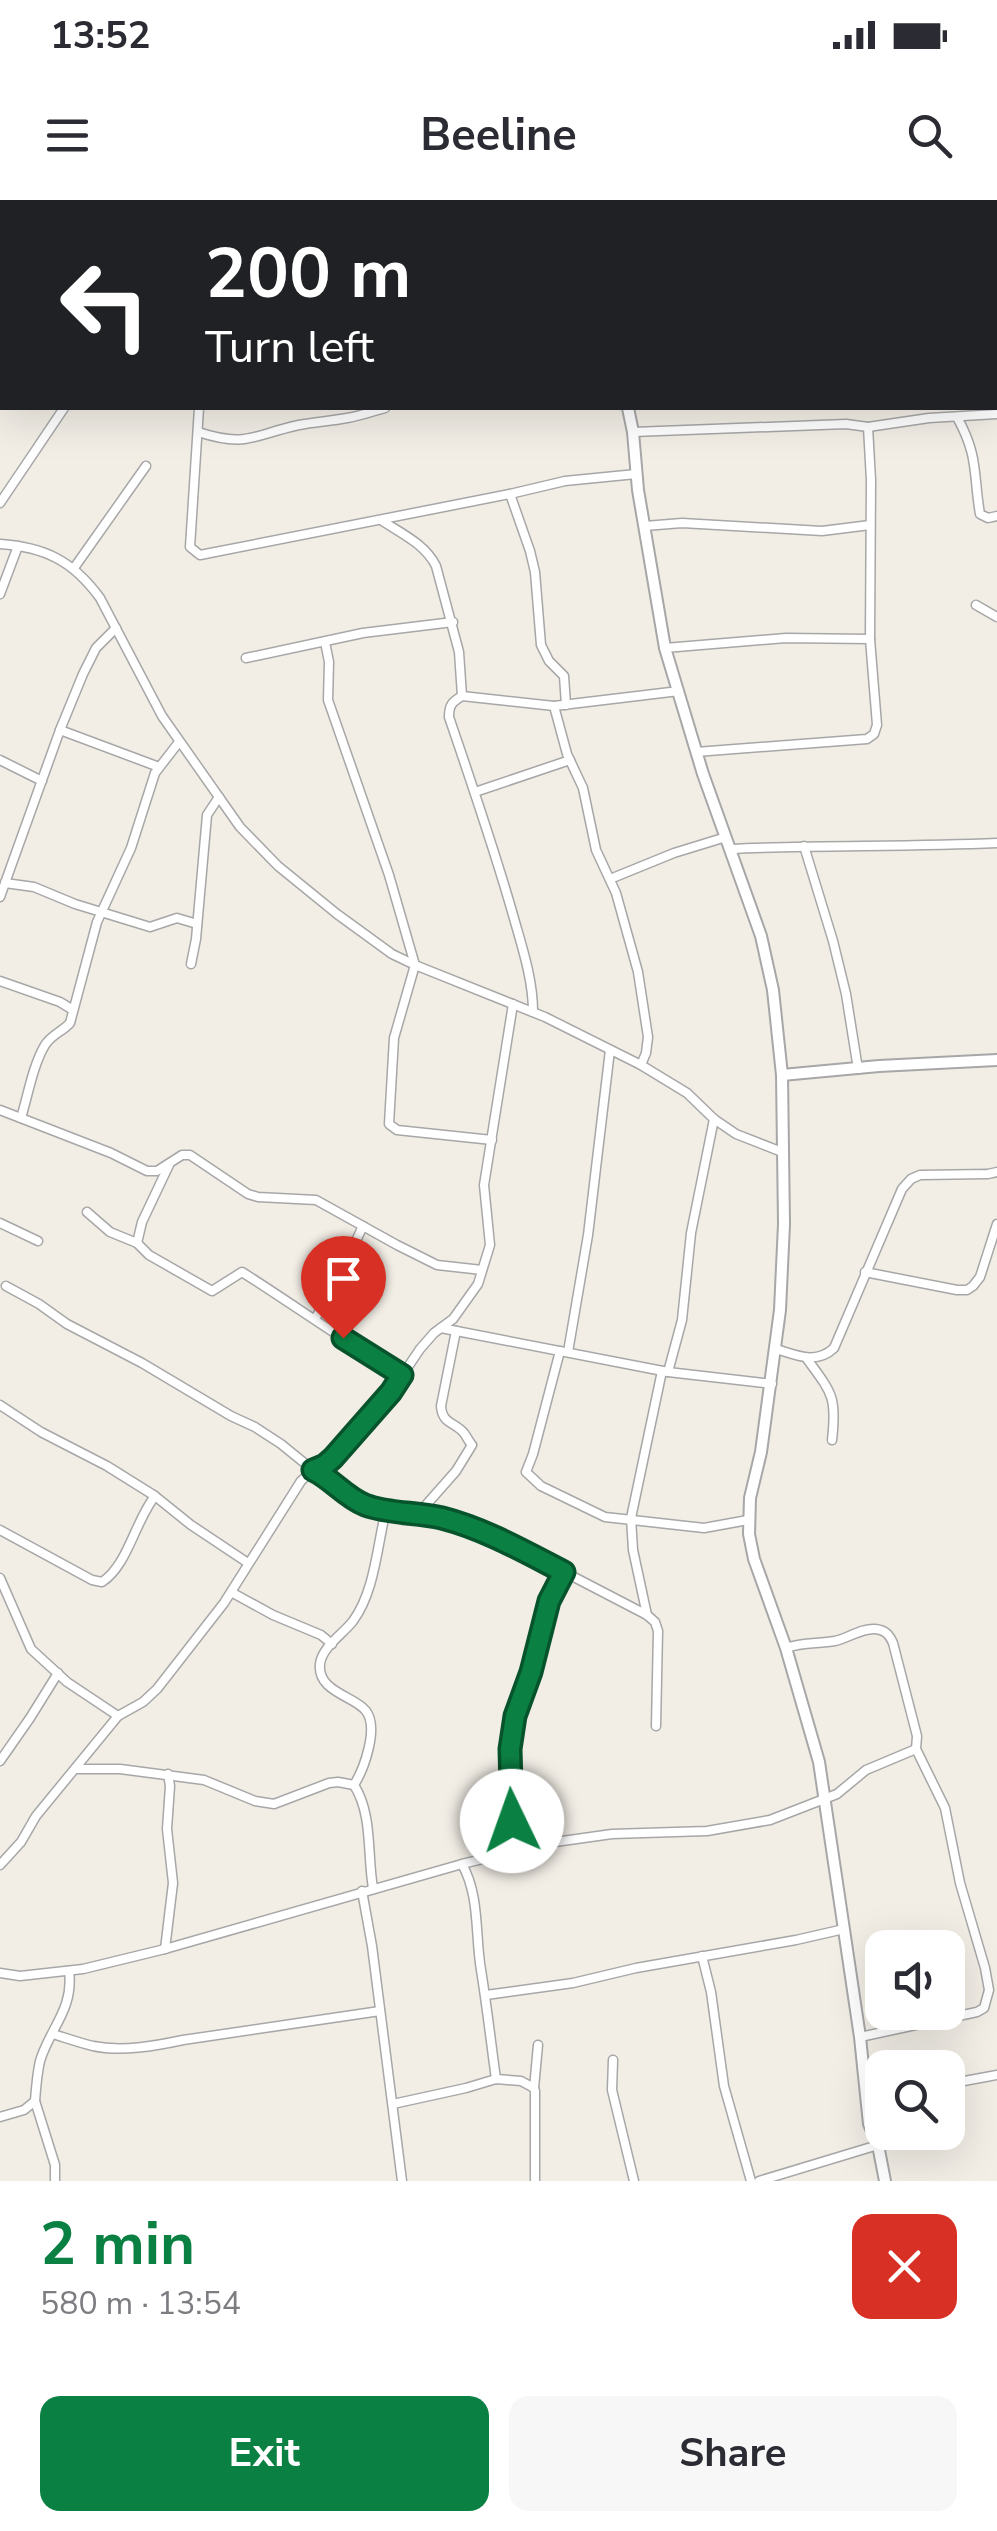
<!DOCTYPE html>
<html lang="en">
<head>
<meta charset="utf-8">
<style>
  :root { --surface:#fff; --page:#f7f7f7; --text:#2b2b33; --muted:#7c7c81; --accent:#0b8043 }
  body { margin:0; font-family:"Nunito Sans",sans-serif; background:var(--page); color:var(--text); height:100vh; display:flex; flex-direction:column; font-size:38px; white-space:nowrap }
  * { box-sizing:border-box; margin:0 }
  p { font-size:32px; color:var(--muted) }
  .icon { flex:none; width:55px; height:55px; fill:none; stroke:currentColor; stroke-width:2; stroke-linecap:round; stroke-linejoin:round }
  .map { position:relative; height:1981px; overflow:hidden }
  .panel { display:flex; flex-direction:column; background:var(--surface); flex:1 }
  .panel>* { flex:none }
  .hud { position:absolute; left:0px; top:0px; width:998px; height:210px; box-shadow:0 10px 40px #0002; background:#202124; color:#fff; overflow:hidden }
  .controls { position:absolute; left:865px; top:1730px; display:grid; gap:20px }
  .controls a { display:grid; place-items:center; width:100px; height:100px; border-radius:20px; background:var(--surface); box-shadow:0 10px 40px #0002; font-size:50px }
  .pin { position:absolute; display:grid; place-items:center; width:85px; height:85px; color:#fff; margin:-102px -42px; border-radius:50% 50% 50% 0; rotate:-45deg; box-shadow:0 0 10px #0007 }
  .pin .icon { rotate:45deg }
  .me { position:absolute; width:110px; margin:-55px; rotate:357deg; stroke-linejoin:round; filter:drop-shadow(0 0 8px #0008) }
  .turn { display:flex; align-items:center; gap:35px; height:210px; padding:0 40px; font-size:45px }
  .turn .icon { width:130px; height:130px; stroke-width:2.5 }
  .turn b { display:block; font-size:70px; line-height:85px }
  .round { display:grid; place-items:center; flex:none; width:105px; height:105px; border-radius:20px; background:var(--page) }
  .overview { display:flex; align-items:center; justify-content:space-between; height:170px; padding:0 40px }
  h1 { font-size:60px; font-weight:700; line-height:75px; color:var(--accent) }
  .action { display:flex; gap:20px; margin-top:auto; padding:20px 40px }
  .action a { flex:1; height:115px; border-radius:20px; background:var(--accent); color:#fff; font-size:40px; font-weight:700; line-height:115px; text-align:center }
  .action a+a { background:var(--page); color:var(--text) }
  .status { display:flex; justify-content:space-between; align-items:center; height:70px; padding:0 50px; background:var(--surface); direction:ltr }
  .status svg { height:28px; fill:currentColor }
  header { display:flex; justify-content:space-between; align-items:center; height:130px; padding:0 40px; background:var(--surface); font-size:45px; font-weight:700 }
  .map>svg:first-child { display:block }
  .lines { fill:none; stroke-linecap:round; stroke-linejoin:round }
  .minor-casing { stroke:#a7a7a7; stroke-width:11 }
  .tertiary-casing { stroke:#a7a7a7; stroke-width:14 }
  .minor { stroke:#fff; stroke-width:8 }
  .tertiary { stroke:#fff; stroke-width:10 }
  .route-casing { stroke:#07532c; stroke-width:25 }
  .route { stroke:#0b8043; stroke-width:18 }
</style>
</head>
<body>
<div class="status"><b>13:52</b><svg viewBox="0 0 49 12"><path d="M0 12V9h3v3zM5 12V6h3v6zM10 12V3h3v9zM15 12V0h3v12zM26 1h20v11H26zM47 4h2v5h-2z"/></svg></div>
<header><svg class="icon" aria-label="menu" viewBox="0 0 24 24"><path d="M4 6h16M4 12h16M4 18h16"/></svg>Beeline<svg class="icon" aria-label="search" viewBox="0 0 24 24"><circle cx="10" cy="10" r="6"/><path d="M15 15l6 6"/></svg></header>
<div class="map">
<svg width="997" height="1981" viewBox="0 0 997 1981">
  <rect width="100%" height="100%" fill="#f2eee6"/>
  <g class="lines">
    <!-- minor casing -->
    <g class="minor-casing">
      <g id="minor">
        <polyline points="192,0 194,2"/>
        <polyline points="223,0 228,2"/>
        <polyline points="72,2 73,0"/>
        <polyline points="314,2 323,0"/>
        <polyline points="692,2 692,0"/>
        <polyline points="936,2 978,0"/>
        <polyline points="0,112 2,108"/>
        <polyline points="199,208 190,347 200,355 510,294 565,281 636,274"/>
        <path d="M 957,217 C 979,257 973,273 980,314 L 988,318 L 997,316"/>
        <path d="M 198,232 C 248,248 252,235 299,225 C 315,222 331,221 347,218 C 360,216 373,211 385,208"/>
        <polyline points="633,232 846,224 868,227 929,218 997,214"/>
        <polyline points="510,294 530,351 535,372 541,445 549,461 564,476 566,505"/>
        <polyline points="0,303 64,208"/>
        <path d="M 381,320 C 402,334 425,344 436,366 L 459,452 L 462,496"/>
        <polyline points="645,326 682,323 822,331 870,325"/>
        <path d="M 0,344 C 45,347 73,361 100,398 L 162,516 L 240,627 L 278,666 L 337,714 L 392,754 L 415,765 L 545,817 L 641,865 L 687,893 L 714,919 L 736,934 L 782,952"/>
        <polyline points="74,368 146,266"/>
        <polyline points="0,394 18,346"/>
        <polyline points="976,405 997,417"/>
        <polyline points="325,442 329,462 328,500 389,675 415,765 394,838 389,924 397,930 492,940"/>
        <polyline points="665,448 786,438 870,439"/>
        <polyline points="246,458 363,433 453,422"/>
        <polyline points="554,506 567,554 583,588 596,650 616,693 638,772 648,837 646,853 641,865"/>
        <polyline points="60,530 159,567"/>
        <polyline points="696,552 867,539 874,534 877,525 870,439 871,280 868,227"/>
        <polyline points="0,560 42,581"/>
        <polyline points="475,592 570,560"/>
        <polyline points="804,646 833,741 846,794 858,869"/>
        <path d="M 730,649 C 819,645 908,647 997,643"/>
        <polyline points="610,679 674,653 726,637"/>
        <polyline points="5,683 34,687 75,704 150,727 177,718 197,724"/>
        <polyline points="0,697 60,530 83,474 96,448 116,428"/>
        <polyline points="191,764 196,739 207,615 219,597"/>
        <polyline points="0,781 60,802 73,810"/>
        <path d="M 533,812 C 533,779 522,747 513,715 C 494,648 471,582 449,517 C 449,505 452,502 462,496 L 554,506 L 679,491"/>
        <polyline points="0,910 111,953 147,971 157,971 182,955 190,955 248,994 258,997 316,1000 397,1045 437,1065 482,1070"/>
        <path d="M 21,918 C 28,895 33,865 45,845 C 52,834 62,832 70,823 L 97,722 L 131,648 L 155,573 L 179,542"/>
        <path d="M 87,1012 L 110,1032 L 137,1043 L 149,1055 L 212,1091 L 242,1072 C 296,1106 347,1144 403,1175"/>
        <polyline points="0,1023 38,1041"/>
        <polyline points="137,1043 142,1022 169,965"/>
        <polyline points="865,1072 957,1090 967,1090 973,1086 980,1077 997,1024"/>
        <polyline points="6,1086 39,1104 67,1124 142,1163 231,1216 255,1227 281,1244 313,1270 326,1276 352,1299 367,1306 419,1313 448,1319 487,1334 520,1349 647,1415 655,1422 658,1431 656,1526"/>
        <polyline points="315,1119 337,1081 363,1026"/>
        <polyline points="441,1128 668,1172 772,1184"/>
        <path d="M 776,1149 C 796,1155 816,1165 834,1148 L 902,989 L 911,979 L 920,975 L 988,974 L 997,972"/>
        <polyline points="560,1151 533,1254 526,1272 541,1286 605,1317 704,1328 748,1320"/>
        <polyline points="568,1152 588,1035 610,850"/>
        <path d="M 807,1159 C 832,1193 837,1197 832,1240"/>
        <polyline points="668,1172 682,1120 691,1033 714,919"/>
        <polyline points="0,1205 41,1232 107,1266 155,1296 191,1325 248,1363"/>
        <path d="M 419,1313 L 456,1271 L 472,1245 C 469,1242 467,1237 464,1233 C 455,1222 442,1224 441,1206 L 456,1131"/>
        <path d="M 0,1330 L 92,1380 L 102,1382 C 128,1365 135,1321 155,1296"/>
        <polyline points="0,1378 31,1449 67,1482 118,1516"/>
        <polyline points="231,1392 273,1415 321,1435 332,1444"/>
        <polyline points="647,1415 633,1350 631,1318 662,1171"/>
        <path d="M 786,1448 C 802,1442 818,1444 835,1441 C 848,1438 862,1428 875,1429 C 885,1430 889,1434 893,1443 L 917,1536 L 916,1549 L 945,1608 L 960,1683 L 985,1768 L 989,1790 L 984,1808 L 977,1812 L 860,1837"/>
        <polyline points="0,1561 30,1518 58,1473"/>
        <polyline points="75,1569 120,1569 204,1580 255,1601 274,1604 329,1583 338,1582 354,1585"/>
        <path d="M 354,1585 C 364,1569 379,1528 366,1511 C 355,1496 317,1492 320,1464 C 322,1447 343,1434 353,1421 C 375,1391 377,1346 386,1310"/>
        <path d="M 354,1585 C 373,1615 367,1654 373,1688"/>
        <polyline points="508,1651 512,1621 510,1549 515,1516 531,1472 549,1401 564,1372"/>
        <path d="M 462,1664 C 480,1696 475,1735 481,1770 C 487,1807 491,1843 496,1879"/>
        <path d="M 0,1665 L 21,1642 L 36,1616 L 118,1516 L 143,1502 L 157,1489 L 224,1403 L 301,1281 C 311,1271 323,1267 333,1258 L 391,1192 L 420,1149 L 434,1133 L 453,1119 L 478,1084 L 490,1045 L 484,985 L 513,804"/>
        <polyline points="362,1691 372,1746 402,1981"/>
        <polyline points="165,1749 173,1683 167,1629 170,1586 168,1574"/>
        <polyline points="702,1756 711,1792 724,1886 751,1981"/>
        <polyline points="0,1773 20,1776 83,1769 165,1749 462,1664 548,1643 612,1634 707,1631 770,1620 837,1594 866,1570 916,1549"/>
        <polyline points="486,1795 573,1783 636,1768 796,1740 844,1729"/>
        <path d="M 53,1834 C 66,1838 80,1843 93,1846 C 122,1852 155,1846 183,1840 L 380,1811"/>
        <polyline points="613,1860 612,1890 634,1981"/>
        <polyline points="948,1884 997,1875"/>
        <polyline points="534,1888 538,1845"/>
        <polyline points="35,1901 55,1965 55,1981"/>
        <polyline points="393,1904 466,1888 496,1879 521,1881 534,1888 535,1891 535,1981"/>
        <path d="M 0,1917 L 24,1910 L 35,1901 C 36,1888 37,1874 40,1861 C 50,1828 74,1809 69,1771"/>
        <polyline points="869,1924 882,1916"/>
        <polyline points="759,1981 878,1945"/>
      </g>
    </g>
    <!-- tertiary casing -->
    <g class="tertiary-casing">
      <g id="tertiary">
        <polyline points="587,0 588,2"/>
        <polyline points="628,208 633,232 638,290 665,448 703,574 761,736 773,790 782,875 784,1024 780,1110 761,1252 750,1298 749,1334 754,1359 786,1448 819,1562 860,1837 869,1924 878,1945 885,1981"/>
        <polyline points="782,875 879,866 997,860"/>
      </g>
    </g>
    <!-- minor -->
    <use href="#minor" class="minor"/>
    <!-- tertiary -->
    <use href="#tertiary" class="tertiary"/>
  </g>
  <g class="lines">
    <!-- route casing -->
    <g class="route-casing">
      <path id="route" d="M 343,1138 L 402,1175 L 391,1192 L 333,1258 L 325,1265 L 313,1270 C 332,1279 345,1297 365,1305 C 389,1314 417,1312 442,1318 C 485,1329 525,1352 564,1372 L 549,1401 L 531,1472 L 515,1516 L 510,1549 L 512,1621"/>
    </g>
    <!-- route -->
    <use href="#route" class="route"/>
  </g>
</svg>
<div class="controls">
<a><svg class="icon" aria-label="sound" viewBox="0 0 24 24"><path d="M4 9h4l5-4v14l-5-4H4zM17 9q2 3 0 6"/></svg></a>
<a><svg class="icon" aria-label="search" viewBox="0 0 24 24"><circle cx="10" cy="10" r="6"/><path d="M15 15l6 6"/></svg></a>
</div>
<div class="pin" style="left:343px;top:1138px;background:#d93025"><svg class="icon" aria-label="arrive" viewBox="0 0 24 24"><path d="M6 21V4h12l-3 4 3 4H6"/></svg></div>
<svg class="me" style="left:512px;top:1621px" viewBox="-20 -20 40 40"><circle r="19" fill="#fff"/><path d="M0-13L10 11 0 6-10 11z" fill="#0b8043"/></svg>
<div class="hud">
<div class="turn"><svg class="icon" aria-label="left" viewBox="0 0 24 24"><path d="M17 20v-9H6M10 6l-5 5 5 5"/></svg><div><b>200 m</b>Turn left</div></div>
</div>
</div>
<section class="panel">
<div class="overview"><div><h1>2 min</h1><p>580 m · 13:54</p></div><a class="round" style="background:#d93025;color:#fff"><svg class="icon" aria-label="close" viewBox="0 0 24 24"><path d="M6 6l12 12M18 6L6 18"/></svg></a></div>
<div class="action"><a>Exit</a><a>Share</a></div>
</section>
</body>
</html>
